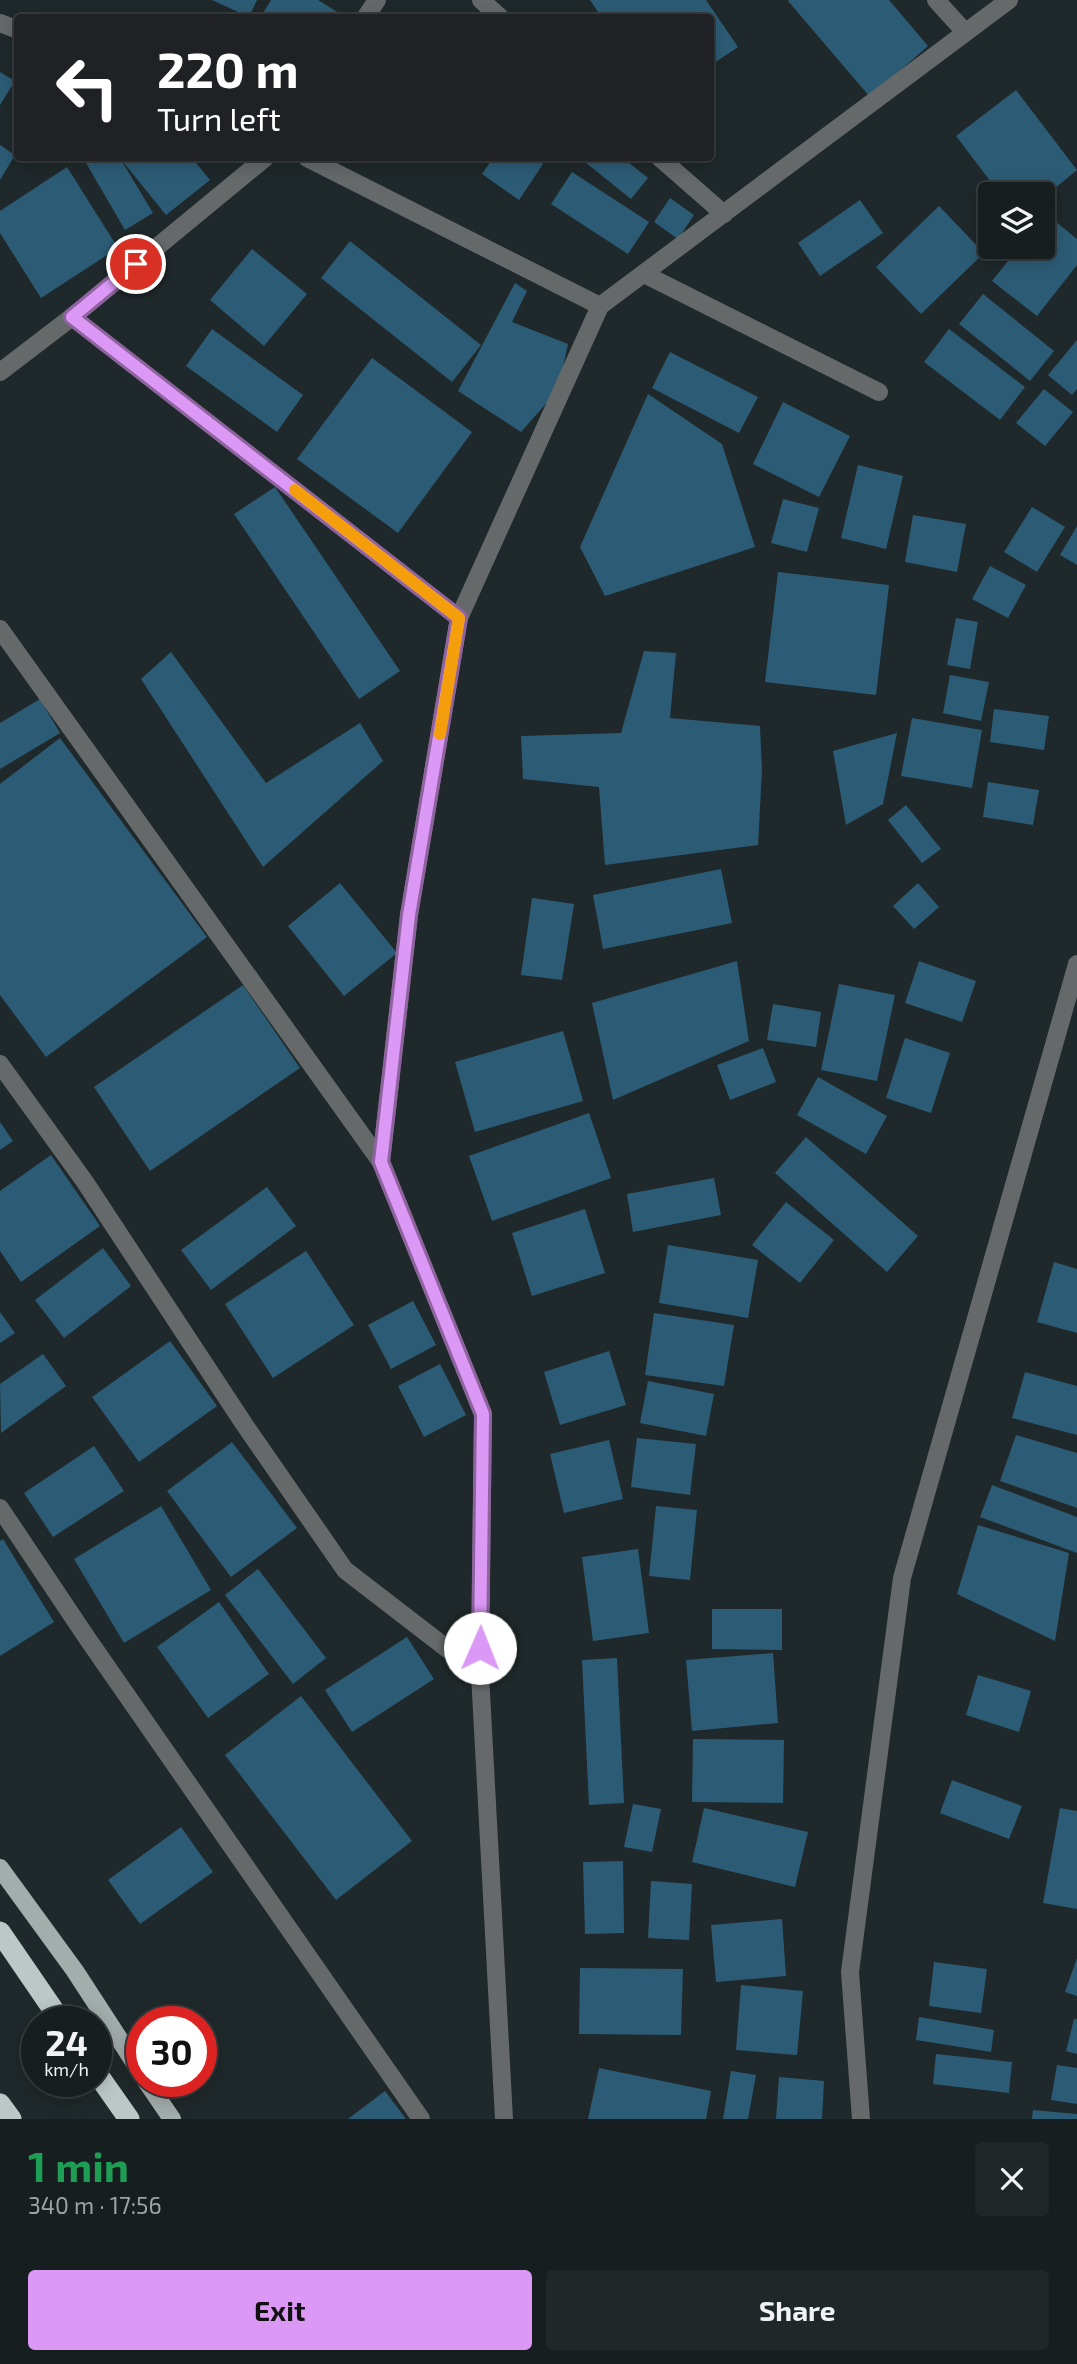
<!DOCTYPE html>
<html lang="en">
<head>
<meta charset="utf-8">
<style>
  :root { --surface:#171e20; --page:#202729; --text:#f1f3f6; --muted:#9ea2a5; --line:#363c3e; --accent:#db99f5 }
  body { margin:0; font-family:"Exo 2",sans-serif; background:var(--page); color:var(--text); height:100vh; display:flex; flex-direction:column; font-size:26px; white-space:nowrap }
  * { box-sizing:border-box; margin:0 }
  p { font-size:23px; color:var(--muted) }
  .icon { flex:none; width:38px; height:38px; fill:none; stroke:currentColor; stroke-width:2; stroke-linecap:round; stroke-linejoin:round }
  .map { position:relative; height:2119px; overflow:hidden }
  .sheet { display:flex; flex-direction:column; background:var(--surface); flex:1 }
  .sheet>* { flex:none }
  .banner { position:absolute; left:14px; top:14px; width:700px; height:147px; border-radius:7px; box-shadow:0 4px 18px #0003,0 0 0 2px var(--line); background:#202124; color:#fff; overflow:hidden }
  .buttons { position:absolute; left:978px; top:182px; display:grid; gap:14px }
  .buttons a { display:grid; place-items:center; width:77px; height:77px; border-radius:7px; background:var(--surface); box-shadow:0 4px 18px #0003,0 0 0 2px var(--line); font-size:35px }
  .speed { position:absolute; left:21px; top:2006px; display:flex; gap:14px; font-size:35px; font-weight:700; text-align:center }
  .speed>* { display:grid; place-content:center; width:91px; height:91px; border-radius:50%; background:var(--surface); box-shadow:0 4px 18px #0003,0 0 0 2px var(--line); line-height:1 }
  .speed small { font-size:18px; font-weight:400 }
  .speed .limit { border:10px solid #d22; background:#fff; color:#111 }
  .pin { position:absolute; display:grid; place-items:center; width:60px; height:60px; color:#fff; margin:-30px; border:4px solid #fff; border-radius:50%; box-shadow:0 2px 7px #0007 }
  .me { position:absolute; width:77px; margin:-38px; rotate:1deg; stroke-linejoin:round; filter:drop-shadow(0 0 5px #0008) }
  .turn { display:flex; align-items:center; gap:24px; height:147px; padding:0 28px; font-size:32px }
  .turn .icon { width:91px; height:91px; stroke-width:2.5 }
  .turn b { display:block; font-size:49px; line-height:60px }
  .round { display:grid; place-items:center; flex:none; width:74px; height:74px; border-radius:7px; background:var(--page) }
  .head { display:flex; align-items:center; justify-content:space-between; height:119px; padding:0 28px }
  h1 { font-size:42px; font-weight:700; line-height:52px; color:#1e9e55 }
  .cta { display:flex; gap:14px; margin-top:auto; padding:14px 28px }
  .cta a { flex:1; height:80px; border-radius:7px; background:var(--accent); color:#111; font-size:28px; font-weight:700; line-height:80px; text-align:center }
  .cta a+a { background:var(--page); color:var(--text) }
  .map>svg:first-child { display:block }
  .building { fill:#2c5c75 }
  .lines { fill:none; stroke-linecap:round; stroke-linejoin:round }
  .minor { stroke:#656969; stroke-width:18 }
  .major { stroke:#a3adac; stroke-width:18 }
  .highway { stroke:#bcc8c7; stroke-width:21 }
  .route-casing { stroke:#8e639f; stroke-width:18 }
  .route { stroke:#db99f5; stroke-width:12 }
  .slow { stroke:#f59e0b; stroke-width:12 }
</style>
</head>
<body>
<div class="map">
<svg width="1077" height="2119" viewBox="0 0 1077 2119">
  <rect width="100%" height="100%" fill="#1f282a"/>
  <!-- building -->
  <g class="building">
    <polygon points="212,0 257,0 249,17"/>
    <polygon points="271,0 318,0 339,13 336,18 260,18"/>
    <polygon points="590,0 706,0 738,47 710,66 710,18 602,18"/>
    <polygon points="789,0 889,0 928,46 870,97 788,1"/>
    <polygon points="0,72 15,81 0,105"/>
    <polygon points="1016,90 1077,170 1043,198 1043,194 1000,194 956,136"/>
    <polygon points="0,145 15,155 0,180"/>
    <polygon points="96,158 120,158 153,213 125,230 86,163"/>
    <polygon points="131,158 192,158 210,180 166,215 124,163"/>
    <polygon points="493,158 533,158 543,164 519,200 482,174"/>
    <polygon points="580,158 623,158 648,178 631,199"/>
    <polygon points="67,167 118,248 41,298 0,233 0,211"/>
    <polygon points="572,172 649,222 628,254 551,204"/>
    <polygon points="670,198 694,215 678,239 654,222"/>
    <polygon points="860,200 883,233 820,276 798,243"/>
    <polygon points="939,206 984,253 921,314 876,267"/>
    <polygon points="1045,213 1077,239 1077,265 1037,316 992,281 1019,247 1043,247"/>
    <polygon points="350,241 481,345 452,382 321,278"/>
    <polygon points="252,249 307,294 264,346 210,300"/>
    <polygon points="515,283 527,291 512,322 568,344 558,390 521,432 458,391"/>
    <polygon points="983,294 1054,351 1030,381 959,324"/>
    <polygon points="212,329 303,395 277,432 186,366"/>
    <polygon points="949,329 1025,387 1000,420 924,362"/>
    <polygon points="1077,340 1077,389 1072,395 1048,375"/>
    <polygon points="670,352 758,397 739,433 652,388"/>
    <polygon points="372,358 472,432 398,533 297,459"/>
    <polygon points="1044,389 1073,412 1045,446 1016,423"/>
    <polygon points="648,394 722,444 755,547 605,596 580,547"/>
    <polygon points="783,402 850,436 819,497 753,464"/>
    <polygon points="858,465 903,476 886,549 841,538"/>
    <polygon points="275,487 400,671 359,699 234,514"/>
    <polygon points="783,499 819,508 807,552 771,543"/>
    <polygon points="1032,507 1065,527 1037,572 1004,552"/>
    <polygon points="913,515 966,524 957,572 905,562"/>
    <polygon points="1077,526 1077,565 1060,555"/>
    <polygon points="990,566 1026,585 1008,618 972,599"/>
    <polygon points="778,572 889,585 876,695 765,682"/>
    <polygon points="956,618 978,622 970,669 947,665"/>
    <polygon points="644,651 676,653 670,718 760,726 762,770 758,845 605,865 599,787 523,779 521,736 621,733"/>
    <polygon points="171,652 266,783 360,723 383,761 263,867 141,679"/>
    <polygon points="950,675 989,682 981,721 943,713"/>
    <polygon points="40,699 60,733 0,769 0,723"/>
    <polygon points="994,709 1049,716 1044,750 990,742"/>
    <polygon points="912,718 982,730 972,788 901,776"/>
    <polygon points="897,733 883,804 846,825 833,751"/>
    <polygon points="60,738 207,937 46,1057 0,995 0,784"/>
    <polygon points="988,782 1039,790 1033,825 983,817"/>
    <polygon points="906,805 941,849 922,863 888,820"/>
    <polygon points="721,869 732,923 603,949 593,895"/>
    <polygon points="340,883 397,953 344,996 288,926"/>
    <polygon points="918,883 939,907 914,929 893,906"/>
    <polygon points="532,898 574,904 562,980 521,975"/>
    <polygon points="737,961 749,1041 613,1100 592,1003"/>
    <polygon points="919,961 976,981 962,1022 905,1003"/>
    <polygon points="839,984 895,995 877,1081 821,1070"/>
    <polygon points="243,985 300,1068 150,1171 94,1087"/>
    <polygon points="773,1004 821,1012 816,1047 767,1040"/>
    <polygon points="563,1031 583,1101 475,1132 455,1062"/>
    <polygon points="905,1038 950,1053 931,1113 886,1098"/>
    <polygon points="763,1048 776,1082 730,1100 717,1065"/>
    <polygon points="818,1077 887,1116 866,1154 797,1115"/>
    <polygon points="589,1113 611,1178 492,1221 469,1156"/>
    <polygon points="0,1122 13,1141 0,1150"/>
    <polygon points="806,1137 918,1236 887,1272 775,1173"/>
    <polygon points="51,1155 100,1226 21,1282 0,1251 0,1191"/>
    <polygon points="714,1178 721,1215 633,1232 627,1194"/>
    <polygon points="267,1187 296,1226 211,1290 181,1250"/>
    <polygon points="786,1202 834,1240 800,1283 752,1245"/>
    <polygon points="585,1209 605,1273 532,1296 512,1233"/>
    <polygon points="668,1245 758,1260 748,1318 659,1303"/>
    <polygon points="103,1248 131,1286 64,1338 35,1300"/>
    <polygon points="306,1251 354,1325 273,1378 225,1304"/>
    <polygon points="1054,1262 1077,1269 1077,1333 1037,1322"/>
    <polygon points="413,1301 436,1345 391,1369 368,1325"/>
    <polygon points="0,1312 15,1333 0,1343"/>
    <polygon points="654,1313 734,1325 724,1386 645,1375"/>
    <polygon points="170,1341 217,1406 139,1462 92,1397"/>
    <polygon points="609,1351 626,1405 560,1425 544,1372"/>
    <polygon points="43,1354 66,1386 1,1433 0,1384"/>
    <polygon points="440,1364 466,1415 424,1437 398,1386"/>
    <polygon points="1025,1372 1077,1386 1077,1435 1012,1418"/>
    <polygon points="648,1381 714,1394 706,1436 640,1423"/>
    <polygon points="1016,1435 1077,1453 1077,1508 1000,1481"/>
    <polygon points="637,1438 696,1444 690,1495 631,1487"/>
    <polygon points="609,1440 623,1499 564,1513 550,1454"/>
    <polygon points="232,1442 297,1528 231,1577 167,1491"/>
    <polygon points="94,1446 124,1491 53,1537 24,1493"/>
    <polygon points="992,1485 1077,1517 1077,1553 980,1517"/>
    <polygon points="161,1506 211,1590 124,1643 74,1559"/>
    <polygon points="656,1506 697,1510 690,1580 649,1576"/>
    <polygon points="978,1525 1069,1553 1055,1641 957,1594"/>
    <polygon points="3,1539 54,1622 0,1656 0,1541"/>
    <polygon points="638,1549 649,1633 593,1641 582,1557"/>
    <polygon points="258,1569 326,1658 293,1684 225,1595"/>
    <polygon points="219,1602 269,1674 208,1718 157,1647"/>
    <polygon points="712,1609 782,1609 782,1650 712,1649"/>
    <polygon points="407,1637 434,1679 352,1732 325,1690"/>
    <polygon points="773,1653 778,1723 692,1731 686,1660"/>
    <polygon points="617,1658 624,1803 589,1805 582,1660"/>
    <polygon points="978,1675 1031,1691 1019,1732 966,1715"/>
    <polygon points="301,1696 412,1841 336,1900 225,1755"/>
    <polygon points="693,1739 784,1740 783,1803 692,1802"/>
    <polygon points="952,1780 1022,1806 1009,1839 940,1813"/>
    <polygon points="633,1804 661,1809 652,1852 624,1847"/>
    <polygon points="704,1808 808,1832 795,1887 692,1862"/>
    <polygon points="1060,1808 1077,1811 1077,1909 1043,1903"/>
    <polygon points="181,1827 213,1872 140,1924 108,1880"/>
    <polygon points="623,1861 624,1933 585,1934 583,1862"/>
    <polygon points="651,1881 692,1884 689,1940 648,1938"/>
    <polygon points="782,1919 786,1976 716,1982 711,1925"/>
    <polygon points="1077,1958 1077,1996 1065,1992"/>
    <polygon points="934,1962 987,1969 981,2013 929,2006"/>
    <polygon points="580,1968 683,1969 681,2035 579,2034"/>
    <polygon points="741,1985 803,1991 797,2055 736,2050"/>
    <polygon points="919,2017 994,2030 991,2052 916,2040"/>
    <polygon points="1074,2019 1077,2019 1077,2054 1066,2051"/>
    <polygon points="936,2054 1012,2062 1009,2093 933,2084"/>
    <polygon points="1057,2065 1077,2068 1077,2104 1051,2100"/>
    <polygon points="599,2068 711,2091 706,2119 588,2119"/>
    <polygon points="731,2071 756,2075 748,2119 723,2119"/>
    <polygon points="779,2077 824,2081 822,2119 776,2119"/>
    <polygon points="385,2091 406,2119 348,2119"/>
    <polygon points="1033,2110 1077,2114 1077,2119 1032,2119"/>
  </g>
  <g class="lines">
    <!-- minor -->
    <g class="minor">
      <polyline points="481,0 501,18"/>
      <polyline points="936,0 965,32"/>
      <polyline points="365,18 377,0"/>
      <polyline points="0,23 18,30"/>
      <polyline points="307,158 600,306"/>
      <polyline points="660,158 724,214"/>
      <polyline points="644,274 879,392"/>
      <polyline points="72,317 459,618"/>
      <polyline points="0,372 72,317 265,158"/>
      <polyline points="0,629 381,1162"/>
      <polyline points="0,1064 85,1182 244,1424 345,1570 480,1674"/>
      <polyline points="0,1508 87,1638 421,2119"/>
      <polyline points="504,2119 480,1674 483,1414 381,1162 409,915 459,618 600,306 1009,0"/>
      <polyline points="861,2119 850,1972 902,1578 1077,964"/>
    </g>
    <!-- major -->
    <g class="major">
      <polyline points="0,1868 75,1971 142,2074"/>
      <polyline points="146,2081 172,2119"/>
    </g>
    <!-- highway -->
    <g class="highway">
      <polyline points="0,1932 61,2021"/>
      <polyline points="96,2072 129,2119"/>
      <polyline points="0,2104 11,2119"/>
    </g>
  </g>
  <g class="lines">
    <!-- route casing -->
    <g class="route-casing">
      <polyline id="route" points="136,264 72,317 459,618 409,915 381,1162 483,1414 480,1648"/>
    </g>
    <!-- route -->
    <use href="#route" class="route"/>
    <!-- slow -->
    <polyline class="slow" points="295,490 459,618 440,734"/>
  </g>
</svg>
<div class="buttons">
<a><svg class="icon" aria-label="layers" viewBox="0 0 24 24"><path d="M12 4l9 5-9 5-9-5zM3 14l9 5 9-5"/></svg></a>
</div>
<div class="speed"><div>24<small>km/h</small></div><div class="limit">30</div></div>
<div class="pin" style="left:136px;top:264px;background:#d93025"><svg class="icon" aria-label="arrive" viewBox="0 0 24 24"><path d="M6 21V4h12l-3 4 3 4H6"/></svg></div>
<svg class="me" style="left:480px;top:1648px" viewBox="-20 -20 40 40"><circle r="19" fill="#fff"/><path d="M0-13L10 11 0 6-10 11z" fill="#db99f5"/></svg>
<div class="banner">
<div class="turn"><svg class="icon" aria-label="left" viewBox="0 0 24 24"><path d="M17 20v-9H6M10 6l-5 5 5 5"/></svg><div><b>220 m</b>Turn left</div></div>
</div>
</div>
<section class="sheet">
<div class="head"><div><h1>1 min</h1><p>340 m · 17:56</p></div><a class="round"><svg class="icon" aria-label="close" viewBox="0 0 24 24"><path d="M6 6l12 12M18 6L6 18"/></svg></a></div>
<div class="cta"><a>Exit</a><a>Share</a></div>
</section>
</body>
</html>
